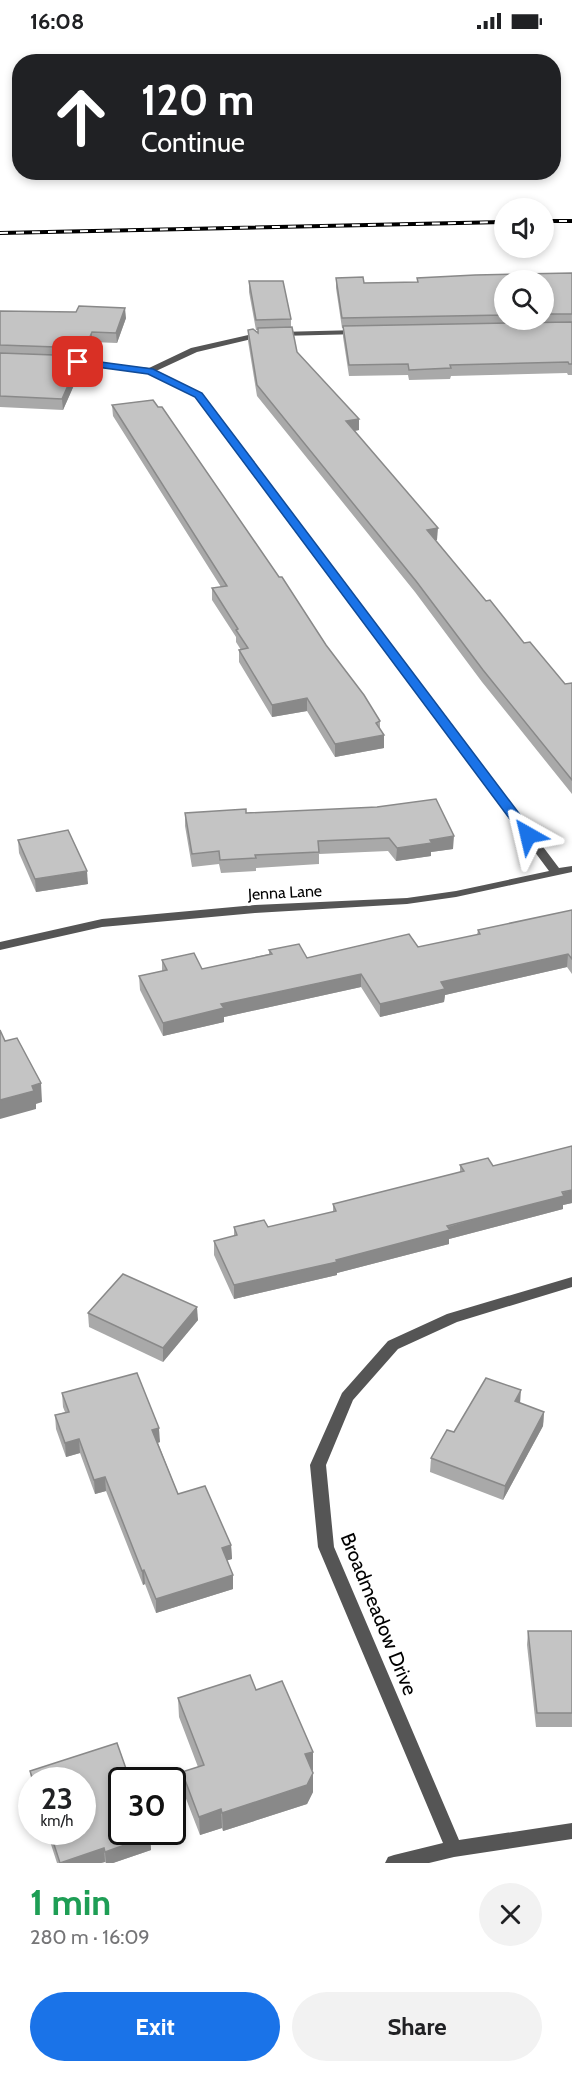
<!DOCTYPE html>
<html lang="en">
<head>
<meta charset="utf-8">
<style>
  :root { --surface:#fff; --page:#f2f2f2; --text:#202124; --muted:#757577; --accent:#1a73e8 }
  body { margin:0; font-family:Cabin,sans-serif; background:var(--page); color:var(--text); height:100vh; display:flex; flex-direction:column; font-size:22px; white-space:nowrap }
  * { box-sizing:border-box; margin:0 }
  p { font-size:20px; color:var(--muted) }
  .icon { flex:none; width:33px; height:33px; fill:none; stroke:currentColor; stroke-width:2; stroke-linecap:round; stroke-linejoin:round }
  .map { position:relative; height:1821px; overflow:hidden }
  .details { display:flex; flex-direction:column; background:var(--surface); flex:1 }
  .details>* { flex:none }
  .hud { position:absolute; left:12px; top:12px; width:549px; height:126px; border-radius:24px; box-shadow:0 3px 9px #0003; background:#202124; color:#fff; overflow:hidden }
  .controls { position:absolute; left:494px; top:156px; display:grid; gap:12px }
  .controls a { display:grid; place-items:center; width:60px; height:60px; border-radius:50%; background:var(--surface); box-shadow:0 3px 9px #0003; font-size:30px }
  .speed { position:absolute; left:18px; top:1725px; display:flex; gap:12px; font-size:30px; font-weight:700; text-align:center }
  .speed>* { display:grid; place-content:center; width:78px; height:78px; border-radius:50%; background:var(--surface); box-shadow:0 3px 9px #0003; line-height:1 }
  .speed small { font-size:15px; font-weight:400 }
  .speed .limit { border:3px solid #111; border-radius:9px; background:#fff; color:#111 }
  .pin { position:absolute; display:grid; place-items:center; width:51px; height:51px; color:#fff; margin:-26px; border-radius:12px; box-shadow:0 3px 9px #0006 }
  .me { position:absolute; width:66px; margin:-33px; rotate:323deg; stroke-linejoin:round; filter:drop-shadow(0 0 4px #0008) }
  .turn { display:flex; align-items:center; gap:21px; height:126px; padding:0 30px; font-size:27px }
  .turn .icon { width:78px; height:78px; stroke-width:2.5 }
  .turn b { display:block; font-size:42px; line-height:51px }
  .round { display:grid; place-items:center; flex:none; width:63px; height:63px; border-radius:32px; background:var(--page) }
  .headline { display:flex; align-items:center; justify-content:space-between; height:102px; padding:0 30px }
  h1 { font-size:36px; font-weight:700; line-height:45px; color:#1e9e55 }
  .primary-button { display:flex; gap:12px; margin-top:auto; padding:12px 30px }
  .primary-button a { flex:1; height:69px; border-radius:36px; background:var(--accent); color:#fff; font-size:24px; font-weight:700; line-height:69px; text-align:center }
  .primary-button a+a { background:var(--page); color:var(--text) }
  .status { display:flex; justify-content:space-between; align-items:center; height:42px; padding:0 30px; background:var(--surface); direction:ltr }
  .status svg { height:16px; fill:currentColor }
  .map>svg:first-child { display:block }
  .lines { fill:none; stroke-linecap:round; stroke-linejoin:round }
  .street { fill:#555; fill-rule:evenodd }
  .rail-casing { stroke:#000; stroke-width:4 }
  .rail { stroke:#fff; stroke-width:2; stroke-dasharray:8; stroke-linecap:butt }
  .wall { fill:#a9a9a9; fill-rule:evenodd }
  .shaded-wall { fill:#898989 }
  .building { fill:#c4c4c4; stroke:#898989; stroke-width:1.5 }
  .route { fill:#1a73e8; stroke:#114b97; stroke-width:1.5 }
  .labels { text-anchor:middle; stroke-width:6; stroke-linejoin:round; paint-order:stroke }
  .street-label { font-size:16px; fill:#000; stroke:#fff }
  .near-street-label { font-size:20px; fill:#000; stroke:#fff }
</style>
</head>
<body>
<div class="status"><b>16:08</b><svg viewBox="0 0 49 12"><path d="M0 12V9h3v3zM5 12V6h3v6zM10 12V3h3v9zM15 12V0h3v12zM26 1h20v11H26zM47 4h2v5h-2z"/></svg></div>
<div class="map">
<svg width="572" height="1821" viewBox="0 0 572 1821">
  <rect width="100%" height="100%" fill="#fff"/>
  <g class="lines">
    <!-- street -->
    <g class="street">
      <polygon points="358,288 362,290 361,292 279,294 275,292 279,290"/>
      <polygon points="262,290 265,290 265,294 197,310 156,329 201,351 559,826 572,824 572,830 456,855 407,862 255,871 102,885 0,908 0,900 102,877 255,863 407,856 456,849 549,829 195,355 148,331 67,322 63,320 67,318 149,326 191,306"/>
      <polygon points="572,1235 572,1245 457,1280 398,1307 353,1358 326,1423 334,1505 459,1798 572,1781 572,1797 454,1815 429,1821 385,1821 388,1815 394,1813 443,1801 318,1505 310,1423 342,1351 388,1299 447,1272"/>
    </g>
    <!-- rail casing -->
    <g class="rail-casing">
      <g id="rail">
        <polyline points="543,179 572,179"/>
        <polyline points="0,191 504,180"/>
      </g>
    </g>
    <!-- rail -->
    <use href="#rail" class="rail"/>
  </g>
  <!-- wall -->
  <g class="wall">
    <path d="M 572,231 L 572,333 L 568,333 L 567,331 L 451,334 L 450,337 L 409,338 L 408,333 L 349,334 L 343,295 L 343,286 L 342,286 L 336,246 L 336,236 L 364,241 L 417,240 L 417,236 ZM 504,238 L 543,238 L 543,278 L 504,278 Z"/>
    <polygon points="249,239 291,277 291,285 297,310 359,388 355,389 437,498 435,498 486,559 524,601 565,642 572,641 572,752 482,640 415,550 257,354 248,299 248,288 258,291 258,288 256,288 249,250"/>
    <polygon points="0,269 126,276 117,301 92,300 85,317 81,316 82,325 63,368 0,365"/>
    <polygon points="112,363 158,365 380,679 380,687 384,693 384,706 335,715 307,669 272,675 239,620 239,608 241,608 236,600 236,595 212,558 212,546 221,545 113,374"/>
    <polygon points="185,771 246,771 453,807 431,810 431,814 396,819 388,809 319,812 319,822 256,826 256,829 221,831 219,822 192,825 185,784"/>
    <polygon points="18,798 88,842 36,850 19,811"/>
    <polygon points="572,868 572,932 567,925 445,953 444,960 380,975 361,945 224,975 224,980 163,994 140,948 139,934 162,929 162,918 202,927 269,912 269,908 307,916 418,905 477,893 478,888"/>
    <polygon points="572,1104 572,1161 563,1163 563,1167 449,1197 449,1202 337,1231 337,1233 234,1257 214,1213 214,1199 234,1194 234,1185 268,1185 333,1170 333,1162 460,1130 460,1123 493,1124"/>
    <polygon points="88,1271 198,1278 163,1320 89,1285"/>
    <polygon points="62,1351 160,1400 158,1401 178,1452 231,1503 232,1517 227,1518 233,1547 156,1571 145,1542 143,1543 106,1449 95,1452 80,1411 66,1415 56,1387 55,1373 65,1370 63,1365"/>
    <polygon points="520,1361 544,1370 543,1384 503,1458 430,1430 431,1416 454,1390"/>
    <polygon points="528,1589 572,1589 572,1685 536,1685 527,1603"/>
    <polygon points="256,1648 313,1728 312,1729 313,1731 313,1750 307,1762 223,1789 222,1786 200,1793 183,1749 182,1730 198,1725 179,1675 178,1656"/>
    <polygon points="117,1701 130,1738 122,1738 122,1790 149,1790 150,1794 151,1808 113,1821 106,1821 105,1820 101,1821 57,1821 47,1790 82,1790 82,1738 32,1738 32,1743 30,1729"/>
  </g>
  <!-- shaded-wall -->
  <g class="shaded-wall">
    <polygon points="125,266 126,276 117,301 116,291"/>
    <polygon points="92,290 92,300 85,317 85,306"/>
    <polygon points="81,314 82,325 63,368 62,357"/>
    <polygon points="359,377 359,388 346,390 346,379"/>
    <polygon points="438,486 437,498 426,499 427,488"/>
    <polygon points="307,656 307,669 272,675 272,663"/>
    <polygon points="384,693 384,706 335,715 335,702"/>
    <polygon points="454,794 453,807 431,810 431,814 396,819 397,806 430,798"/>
    <polygon points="87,829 88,842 36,850 35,837"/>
    <polygon points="568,912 567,925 445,953 444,960 380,975 380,962 441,940"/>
    <polygon points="361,932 361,945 224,975 224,980 163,994 163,981 221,962"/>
    <polygon points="41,1041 42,1060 36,1062 36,1067 0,1077 0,1058 32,1044"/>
    <polygon points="572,1148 572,1161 563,1163 563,1167 449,1197 449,1202 337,1231 337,1233 234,1257 234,1243 336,1218"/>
    <polygon points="197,1265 198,1278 163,1320 163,1306"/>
    <polygon points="521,1348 520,1362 515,1359"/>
    <polygon points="544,1370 543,1384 503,1458 505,1444"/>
    <polygon points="159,1386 160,1400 153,1402 152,1388"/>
    <polygon points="79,1397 80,1411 66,1415 65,1401"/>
    <polygon points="105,1435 106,1449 95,1452 94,1438"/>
    <polygon points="231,1503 232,1517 222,1520 222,1506"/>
    <polygon points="144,1528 145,1542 143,1543 142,1529"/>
    <polygon points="233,1533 233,1547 156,1571 156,1557"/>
    <polygon points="313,1710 313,1728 304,1731 305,1712"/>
    <polygon points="313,1731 313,1750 307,1762 223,1789 222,1771"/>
    <polygon points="221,1767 222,1786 200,1793 199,1775"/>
    <polygon points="150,1794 151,1808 113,1821 106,1821 105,1810"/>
    <polygon points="104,1806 105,1820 101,1821 60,1821"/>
  </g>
  <!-- building -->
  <g class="building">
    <polygon points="572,231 572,272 543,272 543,238 504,238 504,273 342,276 336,236 363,235 364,241 418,240 417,236 475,233"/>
    <polygon points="249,239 283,239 291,277 256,278"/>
    <polygon points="79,264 125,266 116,291 92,290 85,306 0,303 0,269 76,270"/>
    <polygon points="572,280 572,322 569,322 568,320 450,323 451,326 409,328 408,322 349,323 343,284"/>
    <polygon points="292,285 297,310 359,377 346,379 438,486 427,488 486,559 490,558 524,601 530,600 565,642 572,641 572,738 483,628 416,539 257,343 248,288 253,287 258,291 258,286"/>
    <polygon points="0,311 81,314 62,357 0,354"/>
    <polygon points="153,358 158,365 162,365 279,535 282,535 326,603 364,653 380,679 376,681 384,693 335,702 307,656 272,663 239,608 248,606 236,588 238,587 212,546 227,544 112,363"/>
    <polygon points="436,757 454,794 430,798 432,801 397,806 389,796 318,799 319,810 255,813 256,816 220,818 219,809 192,812 185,771 246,767 246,771 377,765"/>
    <polygon points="68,788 87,829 35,837 18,798"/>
    <polygon points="572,868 572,917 568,912 441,940 445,947 380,962 361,932 221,962 224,966 163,981 139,934 167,928 162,918 194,911 202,927 272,912 269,908 299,902 307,916 409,892 418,905 480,892 478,888"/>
    <polygon points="0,988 5,999 17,996 41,1041 32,1044 34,1049 0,1058"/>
    <polygon points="572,1104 572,1148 562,1150 564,1154 447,1184 450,1188 336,1218 337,1220 234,1243 214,1199 237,1193 234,1185 264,1178 268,1185 336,1169 333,1162 464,1129 460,1123 488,1116 493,1124"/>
    <polygon points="123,1232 197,1265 163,1306 88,1271"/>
    <polygon points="137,1331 159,1386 152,1388 178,1452 205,1444 231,1503 222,1506 233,1533 156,1557 144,1528 142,1529 105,1435 94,1438 79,1397 65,1401 55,1373 69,1370 62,1351"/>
    <polygon points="486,1336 521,1348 515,1359 544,1370 505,1444 431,1416 447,1388 454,1390"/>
    <polygon points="528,1589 572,1589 572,1671 537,1671"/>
    <polygon points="250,1633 256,1648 282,1639 313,1710 305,1712 313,1731 307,1743 222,1771 221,1767 199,1775 182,1730 204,1723 178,1656"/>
    <polygon points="117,1701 130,1738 122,1738 122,1790 149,1790 150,1794 105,1810 104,1806 60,1821 50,1790 82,1790 82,1738 33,1738 30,1729"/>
  </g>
  <!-- route -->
  <polygon class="route" points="78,317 153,327 202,351 533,790 535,793 533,796 524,796 195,355 148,332 75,322 75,318"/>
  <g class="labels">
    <!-- street labels -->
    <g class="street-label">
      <text transform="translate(285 850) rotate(-3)" y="6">Jenna Lane</text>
    </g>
    <!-- near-street labels -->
    <g class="near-street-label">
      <text transform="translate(379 1572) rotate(68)" y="7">Broadmeadow Drive</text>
    </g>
  </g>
</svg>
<div class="controls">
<a><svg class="icon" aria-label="sound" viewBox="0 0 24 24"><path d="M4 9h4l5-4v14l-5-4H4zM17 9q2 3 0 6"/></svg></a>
<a><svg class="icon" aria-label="search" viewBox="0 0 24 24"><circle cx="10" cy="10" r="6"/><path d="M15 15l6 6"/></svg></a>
</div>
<div class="speed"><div>23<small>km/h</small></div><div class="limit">30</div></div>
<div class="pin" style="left:78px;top:320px;background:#d93025"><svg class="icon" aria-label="arrive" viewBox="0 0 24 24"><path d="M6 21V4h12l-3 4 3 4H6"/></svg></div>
<svg class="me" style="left:528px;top:793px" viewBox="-20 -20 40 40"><path d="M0-17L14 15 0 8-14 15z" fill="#1a73e8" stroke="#fff" stroke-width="4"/></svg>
<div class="hud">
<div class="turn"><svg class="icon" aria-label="ahead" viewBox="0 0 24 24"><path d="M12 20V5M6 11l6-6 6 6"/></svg><div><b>120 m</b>Continue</div></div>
</div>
</div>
<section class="details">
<div class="headline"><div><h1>1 min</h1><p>280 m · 16:09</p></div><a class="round"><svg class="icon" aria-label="close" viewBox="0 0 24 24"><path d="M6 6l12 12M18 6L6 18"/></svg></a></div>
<div class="primary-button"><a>Exit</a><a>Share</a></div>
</section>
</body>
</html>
